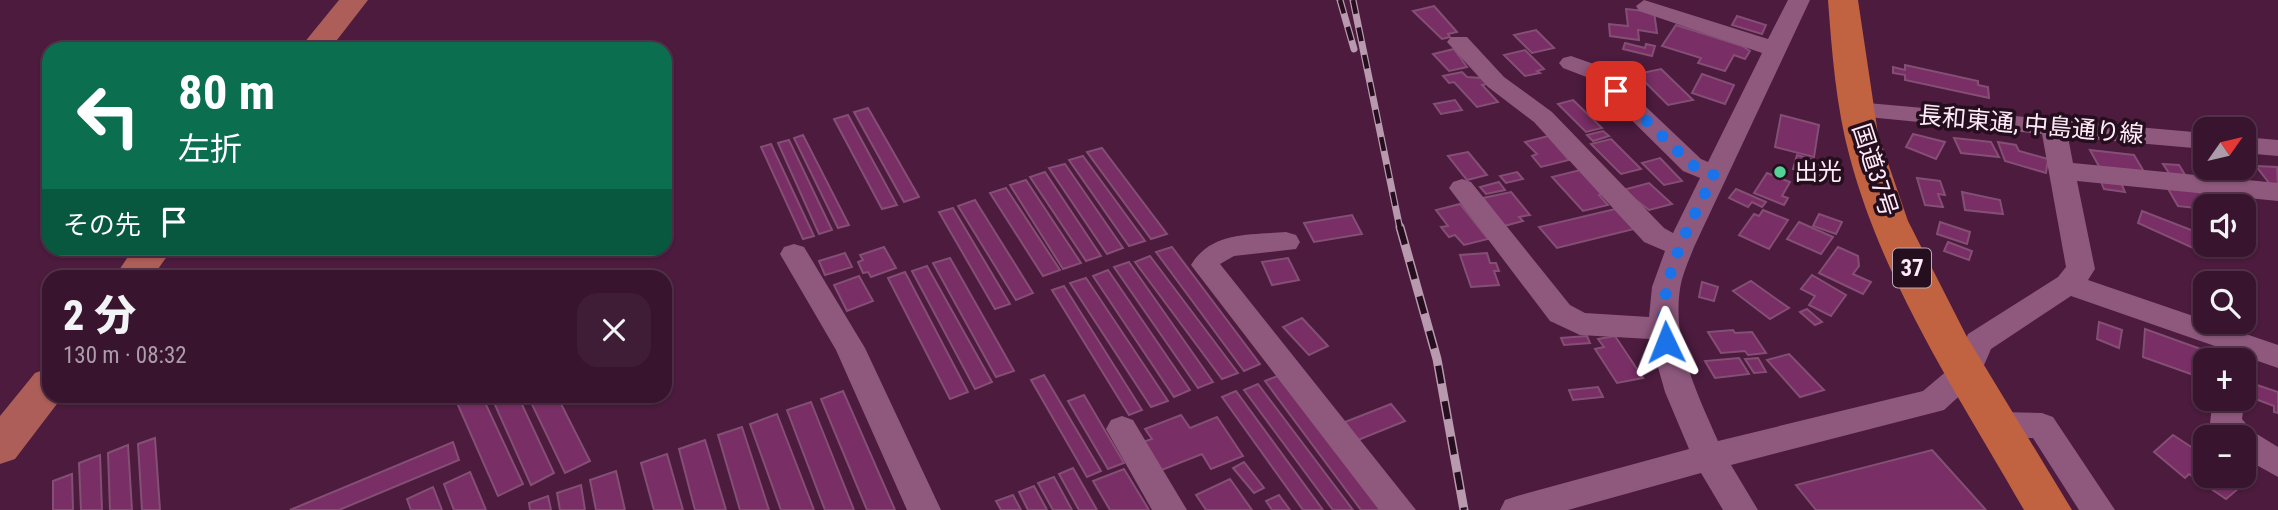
<!DOCTYPE html>
<html lang="ja">
<head>
<meta charset="utf-8">
<style>
  :root { --surface:#39142e; --page:#401d36; --text:#f1f3f6; --muted:#ab9eaa; --line:#53334a }
  body { margin:0; font-family:"Roboto Condensed","Noto Sans JP",sans-serif; background:var(--page); color:var(--text); height:100vh; display:flex; flex-direction:column; font-size:26px; white-space:nowrap }
  * { box-sizing:border-box; margin:0 }
  p { font-size:23px; color:var(--muted) }
  .icon { flex:none; width:38px; height:38px; fill:none; stroke:currentColor; stroke-width:2; stroke-linecap:round; stroke-linejoin:round }
  .map { position:relative; flex:1; overflow:hidden }
  .drawer { position:absolute; left:42px; top:270px; width:630px; height:133px; display:flex; flex-direction:column; background:var(--surface); border-radius:21px; box-shadow:0 2px 5px #0004,0 0 0 2px var(--line) }
  .drawer>* { flex:none }
  .guide { position:absolute; left:42px; top:42px; width:630px; height:214px; border-radius:21px; box-shadow:0 2px 5px #0004,0 0 0 2px var(--line); background:#0b6e4f; color:#fff; overflow:hidden }
  .needle { width:46px; rotate:56deg }
  .controls { position:absolute; left:2193px; top:117px; display:grid; gap:14px }
  .controls a { display:grid; place-items:center; width:63px; height:63px; border-radius:14px; background:var(--surface); box-shadow:0 2px 5px #0004,0 0 0 2px var(--line); font-size:35px }
  .pin { position:absolute; display:grid; place-items:center; width:60px; height:60px; color:#fff; margin:-30px; border-radius:14px; box-shadow:0 4px 10px #0006 }
  .me { position:absolute; width:77px; margin:-38px; rotate:358deg; stroke-linejoin:round; filter:drop-shadow(0 0 5px #0008) }
  .turn { display:flex; align-items:center; gap:24px; height:147px; padding:0 21px; font-size:32px }
  .turn .icon { width:91px; height:91px; stroke-width:2.5 }
  .turn b { display:block; font-size:49px; line-height:60px }
  .then { display:flex; align-items:center; height:66px; padding:0 21px; background:#0003; gap:14px; font-size:26px }
  .round { display:grid; place-items:center; flex:none; width:74px; height:74px; border-radius:21px; background:var(--page) }
  .overview { display:flex; align-items:center; justify-content:space-between; height:119px; padding:0 21px }
  h1 { font-size:42px; font-weight:800; line-height:52px }
  .map>svg:first-child { display:block }
  .building { fill:#792e65; stroke:#844f74; stroke-width:2 }
  .lines { fill:none; stroke-linecap:round; stroke-linejoin:round }
  .minor { fill:#8f597e; fill-rule:evenodd }
  .major { fill:#ad5e59; fill-rule:evenodd }
  .highway { fill:#c16241; fill-rule:evenodd }
  .rail-far1-casing { stroke:#b899ae; stroke-width:7 }
  .rail-casing { stroke:#b899ae; stroke-width:9 }
  .rail-far1 { stroke:#250f1f; stroke-width:4.5; stroke-dasharray:14; stroke-linecap:butt }
  .rail { stroke:#250f1f; stroke-width:6; stroke-dasharray:18; stroke-linecap:butt }
  .route { stroke:#1a73e8; stroke-width:12; stroke-dasharray:0 21.6 }
  .poi-dot { fill:#54d396; stroke:#250f1f; stroke-width:2.5 }
  .labels { text-anchor:middle; stroke-width:7; stroke-linejoin:round; paint-order:stroke }
  .shield { fill:#250f1f; stroke:#bea9b7; stroke-width:2 }
  .shield-label { font-size:23px; font-weight:bold; fill:#ffebf8 }
  .street-label { font-size:24px; fill:#ffebf8; stroke:#250f1f }
  .poi-label { font-size:24px; fill:#ffebf8; stroke:#250f1f; text-anchor:start }
</style>
</head>
<body>
<div class="map">
<svg width="2278" height="510" viewBox="0 0 2278 510">
  <rect width="100%" height="100%" fill="#4c1b3e"/>
  <!-- building -->
  <g class="building">
    <polygon points="1434,6 1457,32 1448,34 1450,37 1442,39 1413,11"/>
    <polygon points="1626,9 1654,12 1657,33 1638,30 1639,40 1610,36 1609,24 1628,26"/>
    <polygon points="1737,16 1766,25 1762,34 1732,25"/>
    <polygon points="1676,25 1742,46 1750,51 1745,59 1734,55 1725,71 1698,63 1701,58 1662,46"/>
    <polygon points="1536,30 1554,48 1532,53 1514,35"/>
    <polygon points="1625,43 1645,48 1646,44 1655,46 1652,56 1623,49"/>
    <polygon points="1454,49 1467,67 1449,71 1433,54"/>
    <polygon points="1525,50 1544,69 1537,71 1540,73 1525,76 1504,55"/>
    <polygon points="1905,65 1978,81 1978,85 1988,87 1989,98 1905,80 1905,75 1893,73 1893,67 1905,70"/>
    <polygon points="1661,69 1693,100 1668,105 1637,74"/>
    <polygon points="1462,72 1467,77 1482,78 1487,84 1482,85 1498,102 1477,107 1454,82 1449,83 1443,76"/>
    <polygon points="1702,74 1734,85 1725,104 1692,93"/>
    <polygon points="1455,100 1462,110 1441,114 1434,104"/>
    <polygon points="1573,100 1602,128 1586,132 1558,104"/>
    <polygon points="868,108 919,197 904,202 854,112"/>
    <polygon points="848,115 897,205 882,209 834,119"/>
    <polygon points="1781,115 1819,125 1814,157 1775,147"/>
    <polygon points="1603,131 1609,136 1593,141 1587,135"/>
    <polygon points="1913,134 1945,142 1936,159 1906,147"/>
    <polygon points="803,135 849,225 838,228 794,138"/>
    <polygon points="1548,136 1569,160 1541,167 1532,156 1537,154 1525,142"/>
    <polygon points="1954,138 1991,142 1999,157 1961,153"/>
    <polygon points="1611,139 1641,169 1621,174 1591,144"/>
    <polygon points="789,140 832,230 819,234 778,143"/>
    <polygon points="1998,142 2016,145 2019,151 2048,159 2046,173 2005,161"/>
    <polygon points="771,144 814,236 803,239 761,147"/>
    <polygon points="1102,148 1167,234 1151,239 1087,152"/>
    <polygon points="2090,150 2134,155 2146,175 2101,170"/>
    <polygon points="1468,152 1487,175 1467,180 1448,156"/>
    <polygon points="1797,155 1831,165 1828,180 1793,169"/>
    <polygon points="1083,156 1145,241 1129,246 1069,160"/>
    <polygon points="1660,158 1682,181 1664,185 1642,163"/>
    <polygon points="2199,161 2205,161 2205,168 2233,168 2245,185 2214,182"/>
    <polygon points="1065,164 1123,248 1107,254 1049,168"/>
    <polygon points="2163,164 2179,165 2187,178 2171,176"/>
    <polygon points="2256,166 2277,167 2278,189 2273,188"/>
    <polygon points="1580,170 1603,194 1599,195 1608,205 1583,211 1552,177"/>
    <polygon points="1045,172 1101,256 1086,261 1030,177"/>
    <polygon points="1517,172 1523,179 1506,183 1500,176"/>
    <polygon points="1767,173 1790,182 1782,196 1788,198 1784,205 1754,193"/>
    <polygon points="1917,178 1940,181 1945,195 1938,194 1943,207 1925,205"/>
    <polygon points="2100,179 2121,183 2125,192 2104,189"/>
    <polygon points="1026,180 1081,263 1063,269 1010,185"/>
    <polygon points="1499,182 1505,190 1486,194 1480,187"/>
    <polygon points="1649,183 1672,204 1649,210 1623,190"/>
    <polygon points="2167,187 2198,191 2213,206 2205,206 2205,209 2178,206"/>
    <polygon points="1006,188 1060,270 1043,276 990,193"/>
    <polygon points="1736,189 1766,202 1762,207 1752,202 1748,207 1729,198"/>
    <polygon points="1511,192 1530,215 1519,217 1523,221 1504,226 1483,198"/>
    <polygon points="1962,192 2000,200 2003,214 1965,210"/>
    <polygon points="975,200 1033,293 1016,300 958,206"/>
    <polygon points="1460,204 1488,239 1464,245 1455,235 1449,237 1441,227 1448,226 1436,210"/>
    <polygon points="953,208 1010,304 995,309 939,212"/>
    <polygon points="1615,209 1634,229 1557,248 1539,227"/>
    <polygon points="1763,210 1788,220 1769,249 1739,235 1754,214 1759,216"/>
    <polygon points="2142,211 2199,233 2193,248 2138,223"/>
    <polygon points="1819,214 1842,222 1836,234 1813,226"/>
    <polygon points="1352,215 1362,234 1314,242 1304,223"/>
    <polygon points="1799,222 1833,237 1821,254 1787,239"/>
    <polygon points="1940,222 1970,232 1967,244 1937,234"/>
    <polygon points="1948,242 1972,251 1969,260 1944,251"/>
    <polygon points="884,247 896,268 871,277 868,272 863,273 858,262 863,260 860,255"/>
    <polygon points="1172,247 1260,364 1244,371 1156,252"/>
    <polygon points="1838,247 1858,256 1859,266 1853,274 1871,282 1863,294 1819,273"/>
    <polygon points="845,253 852,267 825,275 819,261"/>
    <polygon points="1487,253 1490,263 1496,263 1499,271 1494,271 1499,285 1471,287 1460,255"/>
    <polygon points="1150,256 1238,373 1222,379 1135,262"/>
    <polygon points="950,258 1014,371 996,377 933,263"/>
    <polygon points="1288,258 1299,280 1272,285 1262,262"/>
    <polygon points="1129,262 1213,382 1198,388 1114,267"/>
    <polygon points="927,266 992,382 975,389 912,271"/>
    <polygon points="1108,270 1190,390 1174,397 1093,276"/>
    <polygon points="905,272 968,392 950,399 888,278"/>
    <polygon points="1812,275 1846,295 1831,316 1809,305 1815,296 1801,289"/>
    <polygon points="859,276 873,301 847,311 834,285"/>
    <polygon points="1086,278 1168,401 1151,407 1070,283"/>
    <polygon points="1751,281 1789,308 1770,319 1733,291"/>
    <polygon points="1702,282 1718,287 1714,301 1699,297"/>
    <polygon points="1064,286 1142,410 1129,415 1052,290"/>
    <polygon points="1807,309 1822,322 1815,325 1800,312"/>
    <polygon points="1302,318 1328,346 1309,355 1283,327"/>
    <polygon points="2099,322 2122,330 2119,348 2097,339"/>
    <polygon points="2145,329 2209,352 2209,360 2205,360 2205,379 2143,357"/>
    <polygon points="1733,330 1735,333 1752,332 1766,353 1748,355 1745,351 1721,353 1708,332"/>
    <polygon points="1587,336 1590,343 1564,345 1561,338"/>
    <polygon points="1615,336 1643,378 1617,383 1595,349 1604,347 1598,339"/>
    <polygon points="1789,354 1824,390 1800,397 1767,360"/>
    <polygon points="1739,358 1749,374 1715,378 1705,361"/>
    <polygon points="1758,358 1766,372 1754,373 1745,359"/>
    <polygon points="1044,375 1101,471 1087,477 1031,380"/>
    <polygon points="1280,375 1382,510 1361,510 1265,381"/>
    <polygon points="1258,384 1353,510 1333,510 1244,390"/>
    <polygon points="2254,384 2278,392 2278,413 2274,412 2274,406 2253,398"/>
    <polygon points="1598,387 1603,397 1573,400 1569,390"/>
    <polygon points="843,391 895,510 867,510 821,399"/>
    <polygon points="1236,391 1323,510 1303,510 1222,397"/>
    <polygon points="1084,395 1124,463 1108,469 1068,401"/>
    <polygon points="454,396 482,396 523,484 498,496"/>
    <polygon points="491,396 518,396 554,473 531,485"/>
    <polygon points="528,396 557,396 590,461 565,473"/>
    <polygon points="811,402 854,510 825,510 787,410"/>
    <polygon points="1391,404 1405,421 1358,440 1345,422"/>
    <polygon points="777,414 814,510 781,510 750,424"/>
    <polygon points="1181,415 1190,428 1217,417 1243,456 1211,469 1202,454 1154,473 1137,444 1152,439 1145,429"/>
    <polygon points="742,427 769,510 740,510 718,435"/>
    <polygon points="2173,435 2205,456 2205,476 2236,476 2246,482 2226,499 2189,474 2185,478 2154,452"/>
    <polygon points="155,438 160,510 142,510 138,444"/>
    <polygon points="705,440 726,510 695,510 679,449"/>
    <polygon points="453,442 459,460 339,510 290,510"/>
    <polygon points="128,445 132,510 110,510 108,453"/>
    <polygon points="1932,450 1986,510 1816,510 1796,485"/>
    <polygon points="667,454 683,510 654,510 641,463"/>
    <polygon points="100,455 102,510 81,510 79,463"/>
    <polygon points="1244,462 1264,488 1254,493 1233,468"/>
    <polygon points="1073,468 1097,510 1079,510 1059,474"/>
    <polygon points="1124,469 1149,510 1110,510 1093,481"/>
    <polygon points="616,471 625,510 596,510 590,480"/>
    <polygon points="470,472 486,510 454,510 444,484"/>
    <polygon points="72,474 73,510 53,510 53,481"/>
    <polygon points="1054,477 1072,510 1053,510 1038,483"/>
    <polygon points="1230,479 1252,510 1206,510 1196,495"/>
    <polygon points="581,485 585,510 560,510 557,493"/>
    <polygon points="1034,486 1047,510 1028,510 1019,492"/>
    <polygon points="433,487 442,510 411,510 407,499"/>
    <polygon points="1013,495 1021,510 1001,510 996,501"/>
    <polygon points="1279,495 1290,510 1272,510 1266,501"/>
    <polygon points="548,496 551,510 530,510 529,503"/>
  </g>
  <g class="lines">
    <!-- minor -->
    <g class="minor">
      <path d="M 1644,0 L 1768,39 L 1788,0 L 1810,0 L 1694,247 C 1689,260 1682,275 1680,289 C 1672,343 1697,393 1718,441 L 1923,391 L 1955,364 L 1968,334 L 2058,277 L 2066,267 L 2042,134 L 1847,115 L 1844,110 L 1847,105 L 1856,102 L 2205,133 L 2205,149 L 2068,137 L 2073,163 L 2278,183 L 2278,201 L 2077,181 L 2095,269 L 2088,280 L 2278,345 L 2278,368 L 2071,296 L 1991,349 L 1978,379 L 1944,410 L 1731,465 L 1758,510 L 1723,510 L 1701,473 L 1568,510 L 1500,510 L 1505,500 L 1517,496 L 1689,449 L 1665,392 L 1650,339 L 1580,335 L 1550,321 L 1449,188 L 1453,182 L 1462,179 L 1471,182 L 1570,305 L 1585,313 L 1649,317 L 1652,287 L 1665,251 L 1644,242 L 1534,122 L 1488,87 L 1447,42 L 1451,37 L 1467,37 L 1504,77 L 1552,112 L 1664,228 L 1673,233 L 1700,178 L 1683,171 L 1589,78 L 1563,68 L 1559,63 L 1563,58 L 1571,56 L 1605,68 L 1701,159 L 1708,162 L 1762,53 L 1639,11 L 1636,6 Z"/>
      <polygon points="2244,137 2278,140 2278,156 2244,153"/>
      <path d="M 1286,232 L 1296,235 L 1300,242 L 1296,249 L 1234,256 L 1220,264 L 1416,510 L 1379,510 L 1191,265 C 1211,231 1251,235 1286,232 Z"/>
      <polygon points="794,244 804,247 865,348 941,510 907,510 836,350 780,254 784,247"/>
      <polygon points="2244,397 2245,399 2242,419 2252,431 2278,447 2278,477 2244,458 2244,438 2220,438 2210,423 2213,399"/>
      <polygon points="1999,412 2042,413 2053,417 2115,510 2079,510 2033,438 1999,438 1988,434 1983,425 1988,416"/>
      <polygon points="1122,416 1133,420 1187,510 1152,510 1106,429 1111,420"/>
    </g>
    <!-- major -->
    <g class="major">
      <polygon points="339,0 368,0 330,49 299,49"/>
      <polygon points="134,248 173,248 153,276 115,276"/>
      <polygon points="49,368 49,396 63,396 15,459 0,464 0,416 35,373"/>
    </g>
    <!-- highway -->
    <path class="highway" d="M 1828,0 L 1858,0 L 1878,134 L 1908,221 L 1967,337 L 2072,510 L 2024,510 C 1960,398 1884,285 1850,158 C 1836,107 1832,53 1828,0 Z"/>
    <!-- rail-far1 casing -->
    <g class="rail-far1-casing">
      <g id="rail-far1">
        <polyline points="1340,0 1354,49"/>
        <polyline points="1353,0 1400,229"/>
      </g>
    </g>
    <!-- rail casing -->
    <g class="rail-casing">
      <polyline id="rail" points="1400,227 1437,359 1464,510"/>
    </g>
    <!-- rail-far1 -->
    <use href="#rail-far1" class="rail-far1"/>
    <!-- rail -->
    <use href="#rail" class="rail"/>
  </g>
  <g class="lines">
    <!-- route -->
    <path class="route" d="M 1616,91 L 1692,165 L 1714,175 C 1690,226 1654,283 1666,342"/>
  </g>
  <!-- markers -->
  <circle class="poi-dot" cx="1780" cy="172" r="7"/>
  <g class="labels">
    <!-- shield labels -->
    <rect class="shield" x="1893" y="248.5" width="38" height="39" rx="5"/>
    <g class="shield-label">
      <text x="1912" y="276">37</text>
    </g>
    <!-- street labels -->
    <g class="street-label">
      <text transform="translate(2031 125) rotate(5)" y="8">長和東通, 中島通り線</text>
      <text transform="translate(1875 170) rotate(72)" y="8">国道37号</text>
    </g>
    <!-- poi labels -->
    <g class="poi-label">
      <text x="1794" y="180">出光</text>
    </g>
  </g>
</svg>
<div class="controls">
<a><svg class="needle" viewBox="-14 -14 28 28"><path d="M0-13l5 13h-10z" fill="#e53935"/><path d="M0 13l5-13h-10z" fill="#ab9eaa"/></svg></a>
<a><svg class="icon" aria-label="sound" viewBox="0 0 24 24"><path d="M4 9h4l5-4v14l-5-4H4zM17 9q2 3 0 6"/></svg></a>
<a><svg class="icon" aria-label="search" viewBox="0 0 24 24"><circle cx="10" cy="10" r="6"/><path d="M15 15l6 6"/></svg></a>
<a>+</a>
<a>−</a>
</div>
<div class="pin" style="left:1616px;top:91px;background:#d93025"><svg class="icon" aria-label="arrive" viewBox="0 0 24 24"><path d="M6 21V4h12l-3 4 3 4H6"/></svg></div>
<svg class="me" style="left:1666px;top:342px" viewBox="-20 -20 40 40"><path d="M0-17L14 15 0 8-14 15z" fill="#1a73e8" stroke="#fff" stroke-width="4"/></svg>
<div class="guide">
<div class="turn"><svg class="icon" aria-label="left" viewBox="0 0 24 24"><path d="M17 20v-9H6M10 6l-5 5 5 5"/></svg><div><b>80 m</b>左折</div></div>
<div class="then">その先<svg class="icon" aria-label="arrive" viewBox="0 0 24 24"><path d="M6 21V4h12l-3 4 3 4H6"/></svg></div>
</div>
<section class="drawer">
<div class="overview"><div><h1>2 分</h1><p>130 m · 08:32</p></div><a class="round"><svg class="icon" aria-label="close" viewBox="0 0 24 24"><path d="M6 6l12 12M18 6L6 18"/></svg></a></div>
</section>
</div>
</body>
</html>
